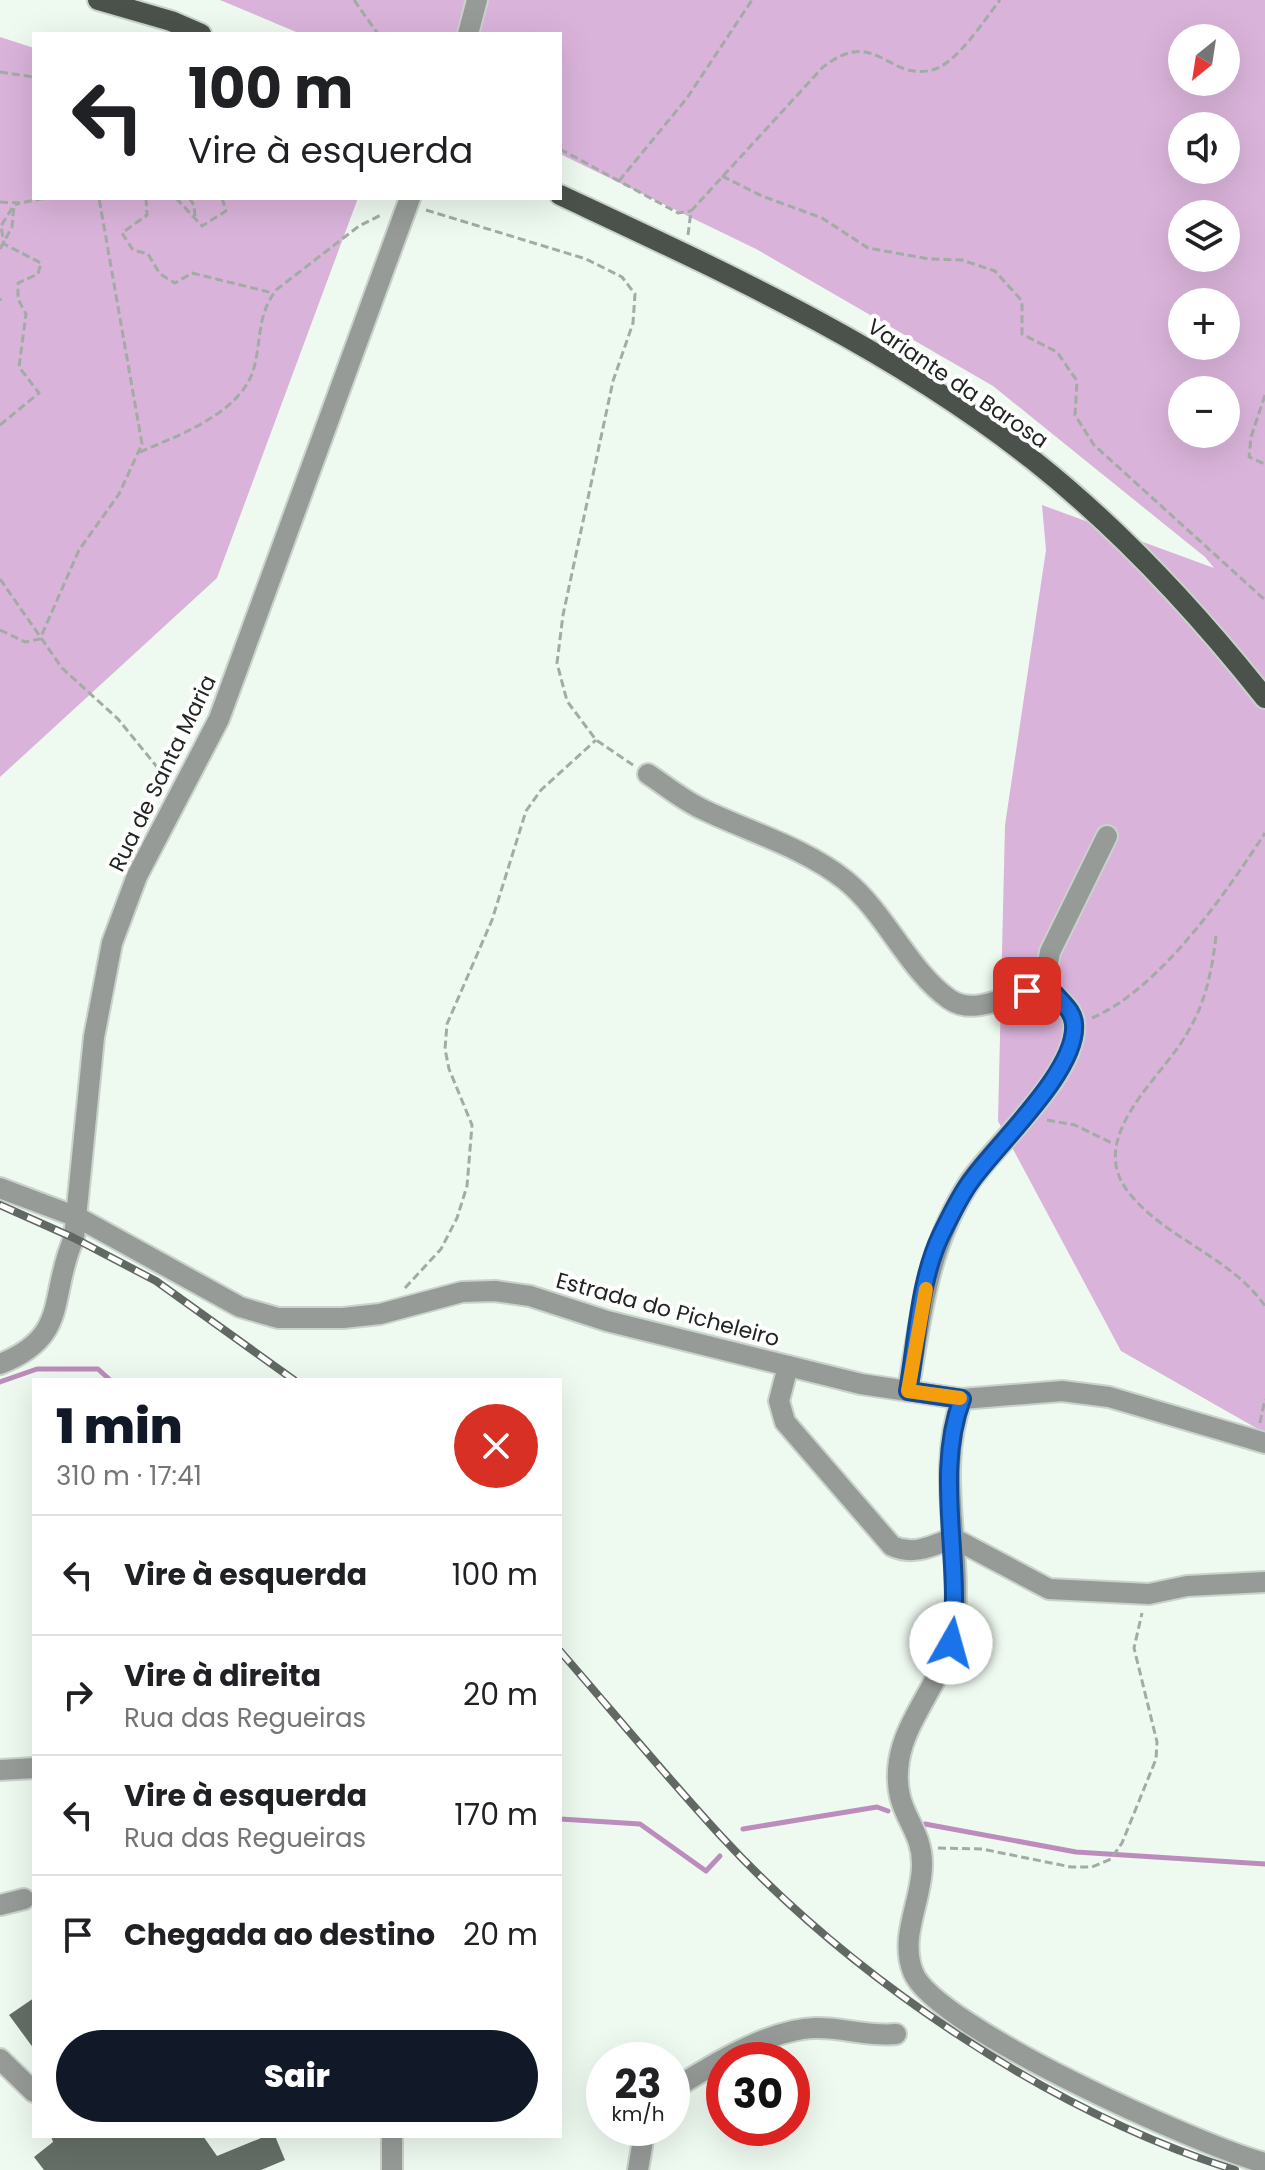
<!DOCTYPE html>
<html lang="pt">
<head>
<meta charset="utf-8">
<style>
  :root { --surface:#fff; --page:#f6f6f6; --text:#202124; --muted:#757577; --line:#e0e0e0; --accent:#111827 }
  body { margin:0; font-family:Poppins,sans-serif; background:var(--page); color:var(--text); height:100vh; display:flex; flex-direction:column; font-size:30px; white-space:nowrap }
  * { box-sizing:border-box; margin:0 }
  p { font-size:26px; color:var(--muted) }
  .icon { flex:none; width:44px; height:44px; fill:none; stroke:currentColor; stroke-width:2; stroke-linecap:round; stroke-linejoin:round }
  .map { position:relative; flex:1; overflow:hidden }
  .side { position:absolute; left:32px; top:1378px; width:530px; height:760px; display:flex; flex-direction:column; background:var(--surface); border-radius:0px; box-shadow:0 8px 32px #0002 }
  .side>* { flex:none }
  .banner { position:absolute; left:32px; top:32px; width:530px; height:168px; border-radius:0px; box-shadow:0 8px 32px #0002; background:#fff; color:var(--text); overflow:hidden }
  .needle { width:52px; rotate:210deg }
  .controls { position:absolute; left:1168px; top:24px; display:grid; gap:16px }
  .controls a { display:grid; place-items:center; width:72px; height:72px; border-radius:50%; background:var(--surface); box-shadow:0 8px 32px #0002; font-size:40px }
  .speed { position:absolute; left:586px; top:2042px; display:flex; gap:16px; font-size:40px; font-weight:700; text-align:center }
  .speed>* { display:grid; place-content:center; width:104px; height:104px; border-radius:50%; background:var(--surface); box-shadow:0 8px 32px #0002; line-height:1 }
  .speed small { font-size:20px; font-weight:400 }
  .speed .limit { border:12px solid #d22; background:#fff; color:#111 }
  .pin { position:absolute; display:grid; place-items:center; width:68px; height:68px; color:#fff; margin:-34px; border-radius:16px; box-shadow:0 4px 12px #0006 }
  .me { position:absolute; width:88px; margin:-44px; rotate:7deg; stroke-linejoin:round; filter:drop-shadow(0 0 6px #0008) }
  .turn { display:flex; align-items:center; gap:28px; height:168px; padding:0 24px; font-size:36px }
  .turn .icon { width:104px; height:104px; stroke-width:2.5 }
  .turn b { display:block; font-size:56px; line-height:68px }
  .round { display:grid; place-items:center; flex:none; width:84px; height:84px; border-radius:42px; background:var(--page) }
  .summary { display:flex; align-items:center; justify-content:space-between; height:136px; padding:0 24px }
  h1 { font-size:48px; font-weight:800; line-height:60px; color:var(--accent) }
  .cta { display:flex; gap:16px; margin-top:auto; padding:16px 24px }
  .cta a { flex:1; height:92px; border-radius:48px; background:var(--accent); color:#fff; font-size:32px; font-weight:800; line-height:92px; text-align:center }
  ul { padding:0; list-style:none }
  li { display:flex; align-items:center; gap:24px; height:120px; padding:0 24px; border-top:2px solid var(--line) }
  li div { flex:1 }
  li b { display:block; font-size:30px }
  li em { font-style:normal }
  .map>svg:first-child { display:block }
  .green { fill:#dab3da; fill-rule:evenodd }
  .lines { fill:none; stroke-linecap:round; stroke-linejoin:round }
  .stream { stroke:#bc8dbc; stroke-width:5 }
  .building { fill:#656e67 }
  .minor-casing { stroke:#c9d3cb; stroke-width:24 }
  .major-casing { stroke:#c9d3cb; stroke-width:24 }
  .path { stroke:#a2aba4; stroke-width:3; stroke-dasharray:8 4; stroke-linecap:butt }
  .minor { stroke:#979b98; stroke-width:20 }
  .major { stroke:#4b524c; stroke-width:20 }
  .rail-casing { stroke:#626863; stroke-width:8 }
  .rail { stroke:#fff; stroke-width:5; stroke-dasharray:15; stroke-linecap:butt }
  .route-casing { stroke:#114b97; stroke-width:20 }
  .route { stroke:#1a73e8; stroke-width:14 }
  .slow { stroke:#f59e0b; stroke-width:14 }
  .labels { text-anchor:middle; stroke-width:8; stroke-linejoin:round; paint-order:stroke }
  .street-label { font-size:22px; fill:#212522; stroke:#fff }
</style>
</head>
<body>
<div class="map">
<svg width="1265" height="2170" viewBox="0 0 1265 2170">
  <rect width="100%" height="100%" fill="#eef9f0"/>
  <!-- green -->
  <g class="green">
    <path d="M 220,0 L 1265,0 L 1265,1433 L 1121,1351 L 998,1121 L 1005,825 L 1046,550 L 1042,505 L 1214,568 L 1205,557 L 993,386 L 756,249 L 560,154 L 560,34 L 301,34 ZM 1182,38 L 1226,38 L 1226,82 L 1182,82 ZM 1182,126 L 1226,126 L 1226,170 L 1182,170 ZM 1182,214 L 1226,214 L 1226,258 L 1182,258 ZM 1182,302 L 1226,302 L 1226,346 L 1182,346 ZM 1182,390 L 1226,390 L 1226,434 L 1182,434 Z"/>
    <polygon points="0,37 34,48 34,198 358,198 217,578 0,777"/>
  </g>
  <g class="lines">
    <!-- stream -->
    <g class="stream">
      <polyline points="0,1382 37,1369 98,1369 110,1380"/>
      <polyline points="560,1819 640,1824 706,1871 720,1856"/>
      <polyline points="925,1824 1076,1852 1265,1864"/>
      <polyline points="743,1829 877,1807 888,1811"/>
    </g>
  </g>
  <!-- building -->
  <g class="building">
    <polygon points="34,1998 34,2049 9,2015"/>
    <polygon points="51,2136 203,2136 217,2156 266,2136 275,2136 285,2160 261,2170 44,2170 34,2157 53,2142"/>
  </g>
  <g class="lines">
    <!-- minor casing -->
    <g class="minor-casing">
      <g id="minor">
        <polyline points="468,34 477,0"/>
        <path d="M 648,774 C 666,786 684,801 704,810 C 750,832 805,848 845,880 C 886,913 908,970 949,999 C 985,1024 1031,970 1063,1003 C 1069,1009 1073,1014 1074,1023 C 1079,1072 995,1144 969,1183 C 927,1248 921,1317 908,1391"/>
        <polyline points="1043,993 1050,952 1107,836"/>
        <polyline points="0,1188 77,1217 240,1307 278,1318 343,1318 380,1314 462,1292 495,1291 530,1296 607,1321 861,1384 962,1399 1062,1391 1109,1397 1265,1443"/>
        <path d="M 0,1364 C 71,1336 48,1296 74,1238 L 94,1037 L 112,943 L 137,876 L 219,719 L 410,198"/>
        <path d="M 788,1366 L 779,1401 L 785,1422 L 892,1546 C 914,1556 932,1546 953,1538 L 1049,1589 L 1149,1594 L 1187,1586 L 1265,1582"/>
        <path d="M 962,1399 C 934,1474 965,1555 953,1633 C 946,1676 905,1718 899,1761 C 891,1813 923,1825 922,1865 C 922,1901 899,1936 913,1972 C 933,2026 1202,2147 1265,2163"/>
        <polyline points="0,1770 34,1768"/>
        <polyline points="0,1905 24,1899"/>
        <polyline points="0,2059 34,2092"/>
        <path d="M 672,2090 C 710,2066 769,2029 815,2028 C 843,2027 868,2037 896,2034"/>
        <polyline points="392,2170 392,2136"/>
        <polyline points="638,2170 645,2128"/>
      </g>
    </g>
    <!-- major casing -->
    <g class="major-casing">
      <g id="major">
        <polyline points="98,0 171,21 201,34"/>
        <path d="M 560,195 C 724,272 890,347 1033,460 C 1120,529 1196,611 1265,698"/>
      </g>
    </g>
    <!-- path -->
    <g class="path">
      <polyline points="354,0 378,34"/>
      <polyline points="0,72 34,77"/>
      <polyline points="560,149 678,213 691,211"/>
      <polyline points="722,176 762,196 822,218 868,248 929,259 962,260 995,271 1022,301 1022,334 1057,352 1077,381 1075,415 1094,445 1265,600"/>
      <polyline points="619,181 687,98 752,0"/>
      <polyline points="146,198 147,215 122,233 133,250 148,254 160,274 175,283 192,273 273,293"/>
      <polyline points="176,198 202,226 226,211 222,198"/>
      <polyline points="189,198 194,205 195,216"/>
      <polyline points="0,202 20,203 46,198"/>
      <polyline points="426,210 586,259 622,277 635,294 633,323 613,381 563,615 557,663 567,701 596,740 633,765"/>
      <path d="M 688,235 L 691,211 L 823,67 C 876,26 887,81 932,70 C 957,64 984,20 1000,0"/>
      <polyline points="0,249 12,227 14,205 20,203"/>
      <polyline points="0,298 0,301"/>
      <polyline points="1265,395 1251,437 1249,457 1265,464"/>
      <polyline points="0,425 39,393 19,367 26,314 18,299 18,283 38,274 41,263 4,244 1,226 14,205"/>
      <path d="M 140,452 C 177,436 239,414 253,371 C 262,342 256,317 276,290 L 359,226 L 383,214"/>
      <polyline points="0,579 62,668 118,719 166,778"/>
      <polyline points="0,630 25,642 40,639 79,550 119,494 142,444 99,198"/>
      <path d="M 1216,936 C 1212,971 1205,1005 1186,1035 C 1159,1081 1085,1138 1129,1193 C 1167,1240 1230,1256 1265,1306"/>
      <path d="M 1092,1018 C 1161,988 1225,894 1265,833"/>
      <polyline points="1047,1120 1075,1125 1114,1144"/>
      <polyline points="405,1288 441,1249 457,1218 467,1186 472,1125 449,1069 445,1049 447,1024 492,920 526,811 541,790 596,740"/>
      <polyline points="1260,1423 1265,1399"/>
      <polyline points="938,1848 982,1849 1071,1867 1092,1867 1111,1859 1122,1843 1156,1759 1157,1742 1134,1648 1142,1613"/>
    </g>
    <!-- minor -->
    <use href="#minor" class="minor"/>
    <!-- major -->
    <use href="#major" class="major"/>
    <!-- rail casing -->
    <g class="rail-casing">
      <g id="rail">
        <polyline points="0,1205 74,1238 156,1281 294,1380"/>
        <path d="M 560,1651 C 613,1712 665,1775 720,1835 C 851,1977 1049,2112 1235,2170"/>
      </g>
    </g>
    <!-- rail -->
    <use href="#rail" class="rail"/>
  </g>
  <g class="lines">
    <!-- route casing -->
    <g class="route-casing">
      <path id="route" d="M 951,1643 C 963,1562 933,1476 962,1399 L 908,1391 C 917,1341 919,1281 941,1235 C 950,1217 959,1197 971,1181 C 997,1144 1078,1070 1074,1024 C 1073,1011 1063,1004 1055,994 L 1027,991"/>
    </g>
    <!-- route -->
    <use href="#route" class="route"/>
    <!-- slow -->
    <polyline class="slow" points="926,1289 908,1391 960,1398"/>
  </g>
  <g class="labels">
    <!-- street labels -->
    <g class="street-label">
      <text transform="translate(958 383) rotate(34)" y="8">Variante da Barosa</text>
      <text transform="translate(162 773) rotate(-64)" y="8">Rua de Santa Maria</text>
      <text transform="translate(668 1309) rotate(15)" y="8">Estrada do Picheleiro</text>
    </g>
  </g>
</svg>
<div class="controls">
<a><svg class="needle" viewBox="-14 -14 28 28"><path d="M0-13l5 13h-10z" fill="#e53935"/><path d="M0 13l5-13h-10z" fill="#757577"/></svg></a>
<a><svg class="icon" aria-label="sound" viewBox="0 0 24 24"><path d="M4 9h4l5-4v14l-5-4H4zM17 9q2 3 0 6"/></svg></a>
<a><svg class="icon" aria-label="layers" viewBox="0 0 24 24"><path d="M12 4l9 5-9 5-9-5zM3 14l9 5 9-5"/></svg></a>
<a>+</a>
<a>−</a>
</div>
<div class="speed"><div>23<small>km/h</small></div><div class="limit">30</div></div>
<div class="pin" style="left:1027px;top:991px;background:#d93025"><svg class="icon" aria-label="arrive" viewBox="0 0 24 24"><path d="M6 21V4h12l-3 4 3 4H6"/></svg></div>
<svg class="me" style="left:951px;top:1643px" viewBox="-20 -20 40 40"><circle r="19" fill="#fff"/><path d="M0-13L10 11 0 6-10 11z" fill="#1a73e8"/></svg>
<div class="banner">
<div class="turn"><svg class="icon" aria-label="left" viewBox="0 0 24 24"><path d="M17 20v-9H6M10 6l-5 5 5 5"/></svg><div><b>100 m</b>Vire à esquerda</div></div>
</div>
<section class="side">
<div class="summary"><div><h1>1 min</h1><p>310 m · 17:41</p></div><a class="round" style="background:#d93025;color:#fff"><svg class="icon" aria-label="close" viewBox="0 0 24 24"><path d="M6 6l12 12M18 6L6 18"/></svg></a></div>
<ul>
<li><svg class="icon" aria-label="left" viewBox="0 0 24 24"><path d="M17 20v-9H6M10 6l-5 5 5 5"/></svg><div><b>Vire à esquerda</b></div><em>100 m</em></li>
<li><svg class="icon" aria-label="right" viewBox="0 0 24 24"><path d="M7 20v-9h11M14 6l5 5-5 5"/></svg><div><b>Vire à direita</b><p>Rua das Regueiras</p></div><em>20 m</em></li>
<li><svg class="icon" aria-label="left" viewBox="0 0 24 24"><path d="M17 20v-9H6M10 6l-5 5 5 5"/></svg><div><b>Vire à esquerda</b><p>Rua das Regueiras</p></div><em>170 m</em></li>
<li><svg class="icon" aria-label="arrive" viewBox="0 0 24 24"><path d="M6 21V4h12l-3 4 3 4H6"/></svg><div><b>Chegada ao destino</b></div><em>20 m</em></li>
</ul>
<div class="cta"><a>Sair</a></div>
</section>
</div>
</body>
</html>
